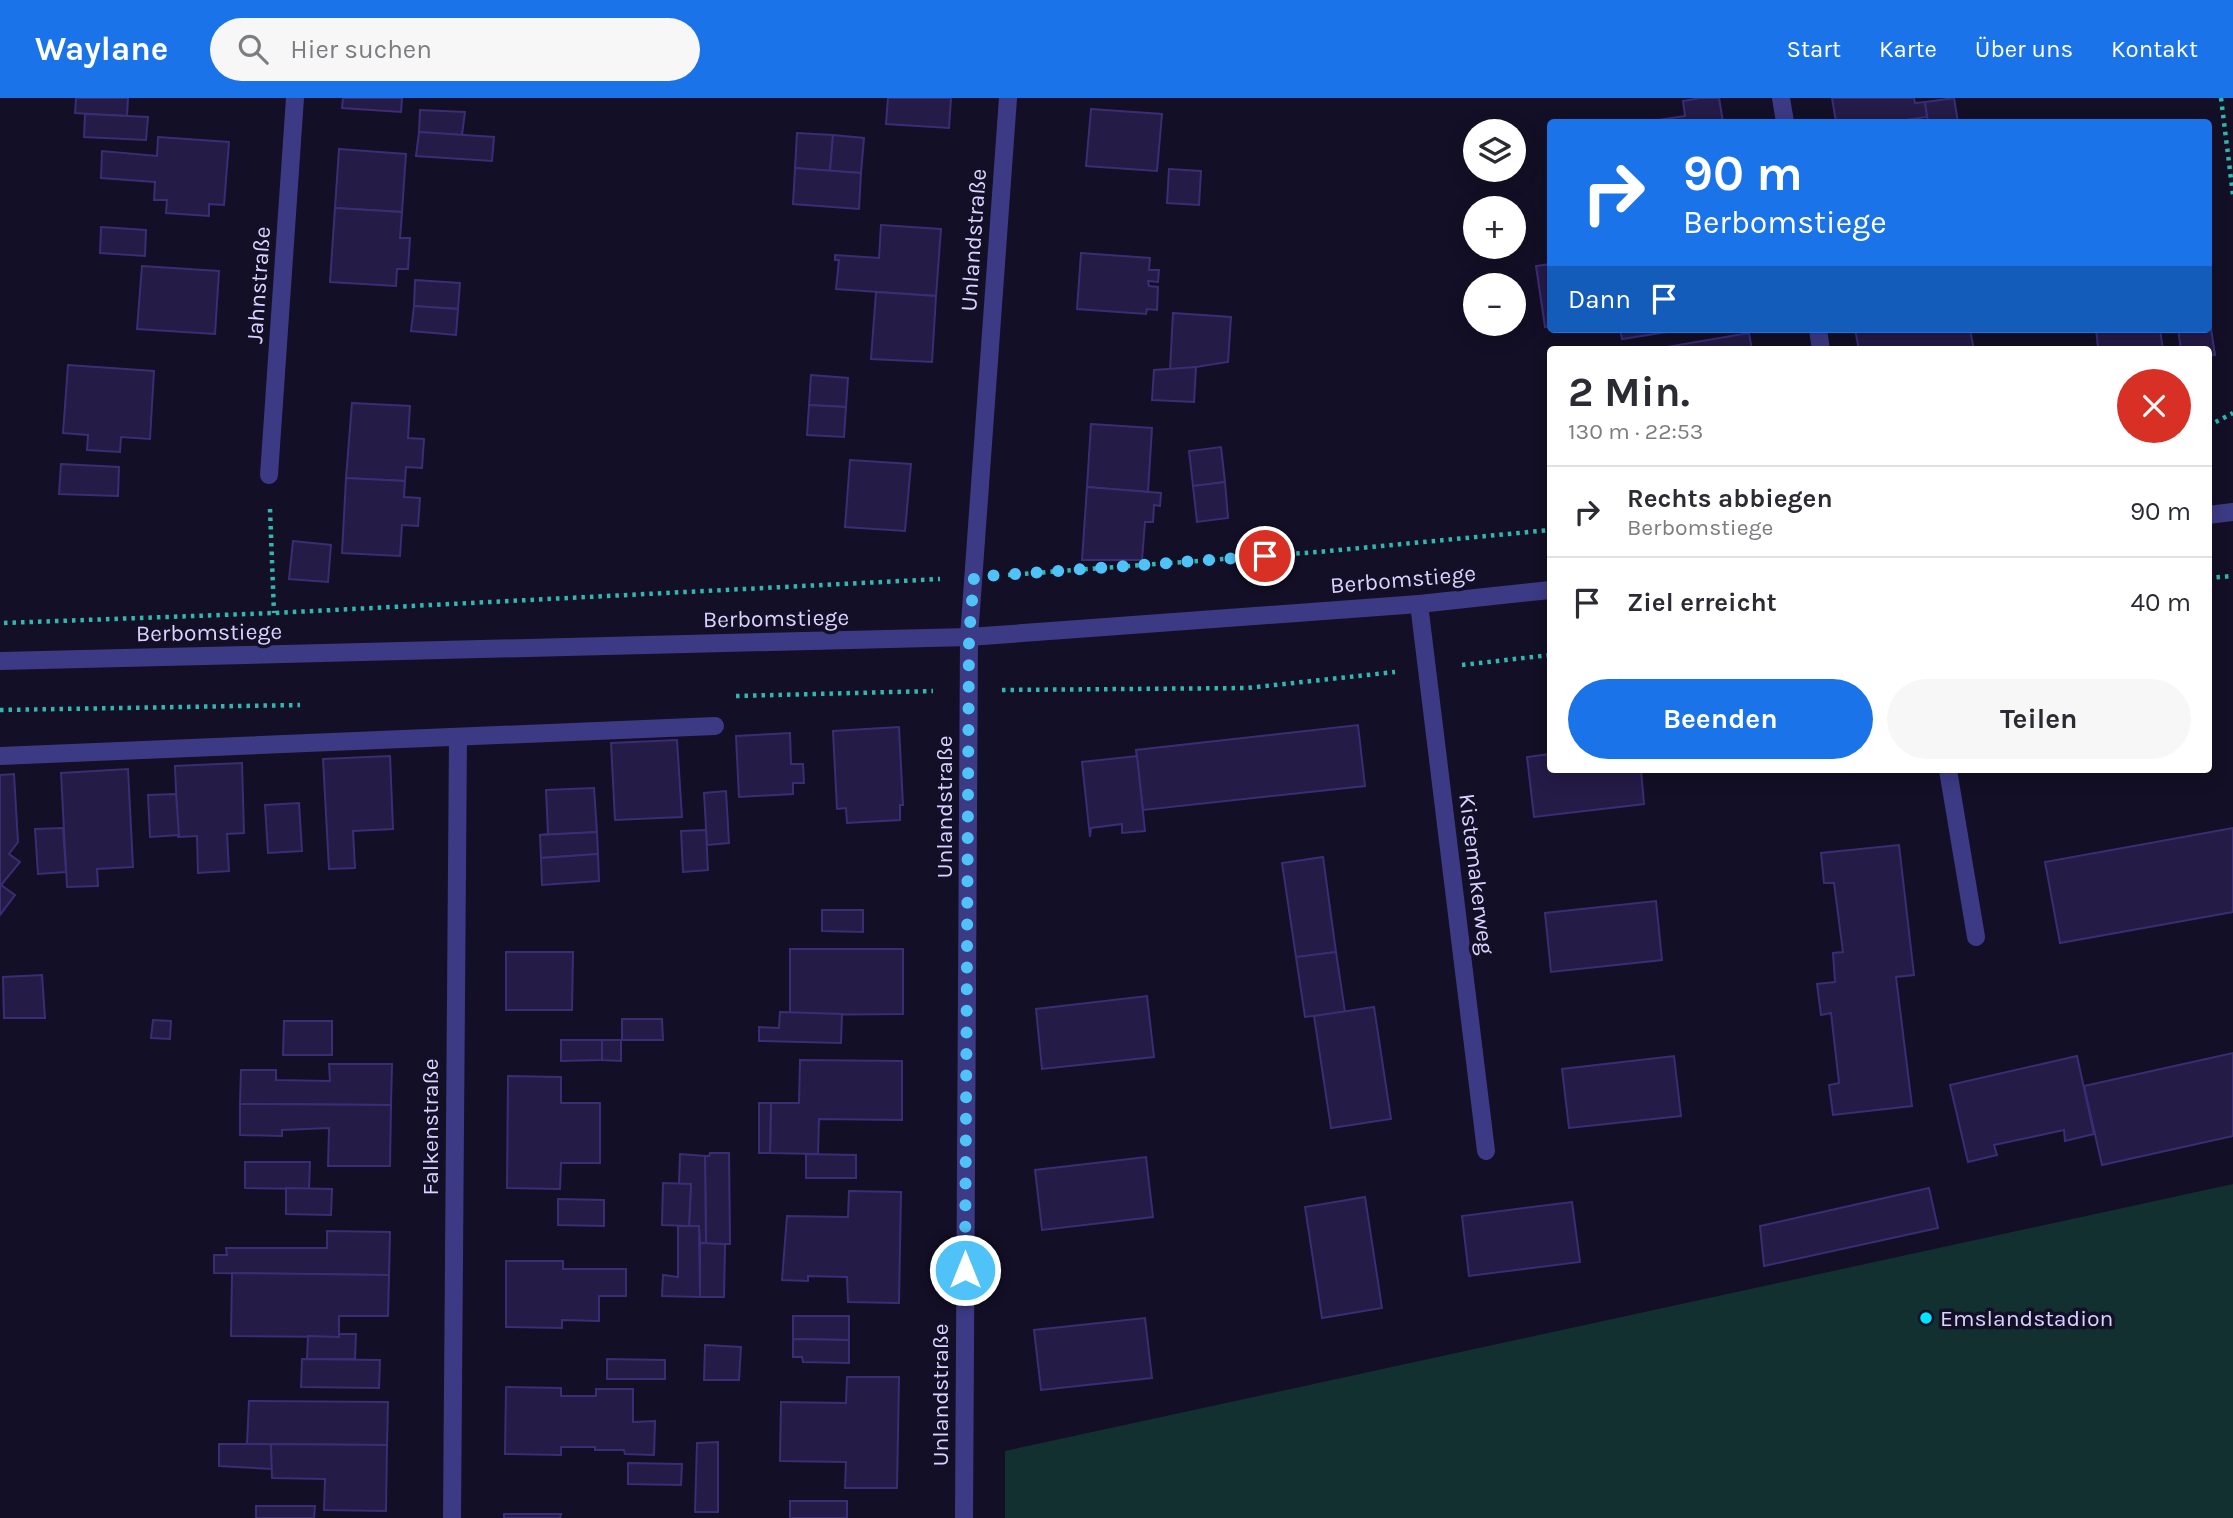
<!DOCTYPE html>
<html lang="de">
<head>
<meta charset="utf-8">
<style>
  :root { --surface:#fff; --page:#f7f7f7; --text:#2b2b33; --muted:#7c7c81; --line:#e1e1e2; --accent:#1a73e8 }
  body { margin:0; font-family:Karla,sans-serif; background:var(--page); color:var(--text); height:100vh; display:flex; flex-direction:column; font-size:26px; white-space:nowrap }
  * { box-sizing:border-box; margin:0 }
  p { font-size:23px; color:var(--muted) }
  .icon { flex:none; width:38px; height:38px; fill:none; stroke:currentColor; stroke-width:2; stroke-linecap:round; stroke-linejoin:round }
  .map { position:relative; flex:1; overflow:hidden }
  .sheet { position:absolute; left:1547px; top:248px; width:665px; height:427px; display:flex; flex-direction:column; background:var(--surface); border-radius:7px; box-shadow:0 4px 18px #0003 }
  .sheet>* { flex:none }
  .guide { position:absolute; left:1547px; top:21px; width:665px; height:214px; border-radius:7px; box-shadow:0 4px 18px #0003; background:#1a73e8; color:#fff; overflow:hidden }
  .tools { position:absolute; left:1463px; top:21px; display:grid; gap:14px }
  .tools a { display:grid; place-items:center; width:63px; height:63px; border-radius:50%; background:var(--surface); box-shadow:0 4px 18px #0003; font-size:35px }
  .pin { position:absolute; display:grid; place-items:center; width:60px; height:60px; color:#fff; margin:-30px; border:4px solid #fff; border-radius:50%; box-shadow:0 2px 7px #0007 }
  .me { position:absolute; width:77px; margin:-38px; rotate:0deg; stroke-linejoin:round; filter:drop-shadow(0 0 5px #0008) }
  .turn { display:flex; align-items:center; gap:24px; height:147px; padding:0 21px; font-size:32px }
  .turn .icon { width:91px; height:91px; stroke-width:2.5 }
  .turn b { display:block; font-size:49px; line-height:60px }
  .then { display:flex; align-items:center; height:66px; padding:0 21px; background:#0003; gap:14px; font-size:26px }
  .round { display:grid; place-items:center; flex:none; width:74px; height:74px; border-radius:37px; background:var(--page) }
  .summary { display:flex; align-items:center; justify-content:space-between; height:119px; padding:0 21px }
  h1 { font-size:42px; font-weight:700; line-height:52px }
  .action { display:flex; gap:14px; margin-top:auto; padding:14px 21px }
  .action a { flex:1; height:80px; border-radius:42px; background:var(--accent); color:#fff; font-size:28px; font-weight:700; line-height:80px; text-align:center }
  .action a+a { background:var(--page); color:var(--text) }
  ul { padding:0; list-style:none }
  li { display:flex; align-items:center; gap:21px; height:91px; padding:0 21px; border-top:2px solid var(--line) }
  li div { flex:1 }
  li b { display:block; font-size:26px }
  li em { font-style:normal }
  header { display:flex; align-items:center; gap:42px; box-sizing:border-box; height:98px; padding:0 35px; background:var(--accent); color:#fff }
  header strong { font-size:33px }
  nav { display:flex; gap:38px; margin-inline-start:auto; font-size:24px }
  .search { width:490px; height:63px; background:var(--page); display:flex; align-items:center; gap:18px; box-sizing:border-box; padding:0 24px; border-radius:38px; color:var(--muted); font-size:26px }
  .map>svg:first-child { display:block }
  .green { fill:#12302f }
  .building { fill:#241b47; stroke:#3b2d73; stroke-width:2 }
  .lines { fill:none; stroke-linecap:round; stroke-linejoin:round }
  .path { stroke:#2fb8b0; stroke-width:4.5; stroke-dasharray:3.5 5; stroke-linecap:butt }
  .lane { stroke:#3d3a85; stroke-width:18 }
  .street { stroke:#3d3a85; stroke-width:18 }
  .route { stroke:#4fc3f7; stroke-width:12; stroke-dasharray:0 21.6 }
  .poi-dot { fill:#00e5ff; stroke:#130f26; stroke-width:2.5 }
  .labels { text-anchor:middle; stroke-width:7; stroke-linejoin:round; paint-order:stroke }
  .street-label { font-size:23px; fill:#d9d4ff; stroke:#130f26 }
  .poi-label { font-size:23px; fill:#d9d4ff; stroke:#130f26; text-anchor:start }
</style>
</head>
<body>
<header>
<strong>Waylane</strong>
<div class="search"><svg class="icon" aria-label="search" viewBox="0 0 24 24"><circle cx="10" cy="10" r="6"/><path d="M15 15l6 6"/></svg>Hier suchen</div>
<nav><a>Start</a><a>Karte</a><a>Über uns</a><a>Kontakt</a></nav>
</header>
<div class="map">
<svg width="2233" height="1420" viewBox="0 0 2233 1420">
  <rect width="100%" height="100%" fill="#130f26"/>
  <!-- green -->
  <polygon class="green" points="2233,1086 2233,1420 1005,1420 1005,1353"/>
  <!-- building -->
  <g class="building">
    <polygon points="76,0 128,0 127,18 75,15"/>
    <polygon points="343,0 402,0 401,14 342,10"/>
    <polygon points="888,0 951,0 949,30 886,26"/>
    <polygon points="1700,0 1719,0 1723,24 1645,24 1685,18 1683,3"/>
    <polygon points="1832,0 1914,0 1915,5 1925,4 1927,19 1891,24 1836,24"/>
    <polygon points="1954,0 1958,24 1928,24 1925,4"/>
    <polygon points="1091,11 1162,16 1157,73 1086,68"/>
    <polygon points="420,12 465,14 462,37 419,34"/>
    <polygon points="85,16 148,19 146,42 84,39"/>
    <polygon points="419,34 494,39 492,63 416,58"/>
    <polygon points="797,35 833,37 830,73 795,70"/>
    <polygon points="833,37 864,40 861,75 830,73"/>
    <polygon points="158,39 229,44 224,107 209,106 209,118 166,115 167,102 154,102 155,84 101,80 102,53 157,58"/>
    <polygon points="339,51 406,56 402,114 335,110"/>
    <polygon points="795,70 861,75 859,111 793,106"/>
    <polygon points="1169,71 1201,73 1199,107 1167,105"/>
    <polygon points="335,110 402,114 400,140 410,140 408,171 397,171 396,188 330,184"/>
    <polygon points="881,127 941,131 936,198 836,191 839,162 835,162 835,157 879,160"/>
    <polygon points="101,129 146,132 145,158 100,155"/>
    <polygon points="1081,155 1150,160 1149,172 1159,172 1158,184 1148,183 1149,188 1158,189 1157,212 1147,211 1146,216 1077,211"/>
    <polygon points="1550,166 1550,228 1545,229 1536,168"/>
    <polygon points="142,168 219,173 215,236 137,231"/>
    <polygon points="415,182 460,185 458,211 414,208"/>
    <polygon points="876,194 936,198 932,264 871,261"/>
    <polygon points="414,208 458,211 456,237 411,233"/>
    <polygon points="2208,210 2215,257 2208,258 2208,252 2181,252 2178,231 2208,231"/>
    <polygon points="1173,215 1231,219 1228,264 1170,273"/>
    <polygon points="1620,231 1686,231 1622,241"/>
    <polygon points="1855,231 1970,231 1974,252 1859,252"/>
    <polygon points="2096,231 2160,231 2163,252 2071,252 2098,249"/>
    <polygon points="1749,235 1752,252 1662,252 1661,250"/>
    <polygon points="68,267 154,273 150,341 121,339 120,354 87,352 88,337 63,335"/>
    <polygon points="1196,269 1194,304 1152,302 1154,272"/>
    <polygon points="811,277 848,280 846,309 809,307"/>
    <polygon points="352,305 410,308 408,340 424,341 422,370 406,369 405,383 346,380"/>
    <polygon points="809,307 846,309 844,339 807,337"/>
    <polygon points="1091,326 1152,330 1148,394 1087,389"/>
    <polygon points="1221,349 1225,384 1193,388 1189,353"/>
    <polygon points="850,362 911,366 905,433 845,429"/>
    <polygon points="61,366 119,369 118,398 59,396"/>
    <polygon points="346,380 405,383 404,399 420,400 418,428 402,427 400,458 342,455"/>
    <polygon points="1225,384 1228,420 1197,424 1193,388"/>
    <polygon points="1087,389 1161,395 1160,408 1154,407 1153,424 1145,424 1142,462 1082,462"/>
    <polygon points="293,443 331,447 328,484 289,481"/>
    <polygon points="1358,627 1365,688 1143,712 1136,652"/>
    <polygon points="899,629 903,707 900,707 900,722 847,725 846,710 837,711 833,633"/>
    <polygon points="790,635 791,666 803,666 804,685 793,685 793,696 739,699 736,638"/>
    <polygon points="677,642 682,719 615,722 611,645"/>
    <polygon points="1550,656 1550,672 1641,672 1644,706 1534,719 1527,659"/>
    <polygon points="390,658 393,731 353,733 355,770 329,771 323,661"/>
    <polygon points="1137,658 1145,733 1122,735 1122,726 1091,730 1090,739 1082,664"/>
    <polygon points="242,665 244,735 227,736 229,773 198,775 197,738 178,739 175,668"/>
    <polygon points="128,671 133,769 97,771 98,788 67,789 61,675"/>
    <polygon points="14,676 18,744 9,756 20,764 1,787 15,797 0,817 0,677"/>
    <polygon points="594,690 597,734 540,737 548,736 546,692"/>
    <polygon points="726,693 729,745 707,747 704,695"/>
    <polygon points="176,696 179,737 150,739 148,697"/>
    <polygon points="299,705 302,753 268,755 265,707"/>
    <polygon points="63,730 66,774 38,776 35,731"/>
    <polygon points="2233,730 2233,814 2060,845 2045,764"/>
    <polygon points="706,732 708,772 683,774 681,733"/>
    <polygon points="597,734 598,756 541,760 540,737"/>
    <polygon points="1899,747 1914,877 1896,879 1912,1008 1833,1017 1829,987 1839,985 1831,915 1821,917 1817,886 1835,884 1833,855 1843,854 1834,785 1824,785 1821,755"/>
    <polygon points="598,756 599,783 542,787 541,760"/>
    <polygon points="1323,759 1336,854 1296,859 1282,765"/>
    <polygon points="1656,803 1662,862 1551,874 1545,815"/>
    <polygon points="822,812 863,812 863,834 822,833"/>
    <polygon points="790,851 903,851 903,916 790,917"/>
    <polygon points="506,854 573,854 572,912 506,912"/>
    <polygon points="1336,854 1345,914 1305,919 1296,859"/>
    <polygon points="42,877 45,920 4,920 3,879"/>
    <polygon points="1147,898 1154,959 1042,971 1036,911"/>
    <polygon points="1374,909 1391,1021 1331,1030 1314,918"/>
    <polygon points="780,914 842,916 841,945 759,943 759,929 779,930"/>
    <polygon points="622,921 662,921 663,942 622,942"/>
    <polygon points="153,922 171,923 170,941 151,940"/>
    <polygon points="284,923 332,923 332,957 283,957"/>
    <polygon points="561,942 602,942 602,962 561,963"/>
    <polygon points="602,942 621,942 621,963 602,962"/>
    <polygon points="2233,955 2233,1038 2102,1067 2084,988"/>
    <polygon points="1674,958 1681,1018 1569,1030 1562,971"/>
    <polygon points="2077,958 2094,1036 2065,1043 2064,1032 1994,1047 1997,1057 1968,1064 1950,987"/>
    <polygon points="800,962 902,963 902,1022 819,1021 818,1056 770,1055 771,1005 799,1005"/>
    <polygon points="329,966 392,966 391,1007 240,1006 241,972 276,972 276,982 330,983"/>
    <polygon points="508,978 561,979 561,1005 600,1005 600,1065 561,1065 560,1091 507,1090"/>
    <polygon points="759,1005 771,1005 770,1055 759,1055"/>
    <polygon points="240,1006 391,1007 390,1068 328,1068 329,1030 282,1032 282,1038 240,1037"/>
    <polygon points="710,1055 729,1055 730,1146 706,1146 705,1058 709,1058"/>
    <polygon points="680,1056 705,1058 706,1146 700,1145 699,1128 689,1128 691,1086 679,1086"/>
    <polygon points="806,1056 856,1057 856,1080 806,1080"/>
    <polygon points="1146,1059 1153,1119 1042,1132 1035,1072"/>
    <polygon points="245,1064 310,1064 309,1091 245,1090"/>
    <polygon points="663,1085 691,1086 689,1128 662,1127"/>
    <polygon points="286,1090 332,1091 331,1117 286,1116"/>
    <polygon points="1929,1090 1938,1130 1764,1168 1760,1128"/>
    <polygon points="849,1093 901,1094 899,1205 848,1204 847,1179 808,1178 808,1183 782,1182 787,1118 848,1119"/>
    <polygon points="1365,1099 1382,1210 1322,1220 1305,1109"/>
    <polygon points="558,1101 604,1102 604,1128 558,1127"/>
    <polygon points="1572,1104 1580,1164 1469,1178 1462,1118"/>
    <polygon points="678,1128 699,1128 700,1199 662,1198 663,1177 678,1179"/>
    <polygon points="327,1133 390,1134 389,1177 214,1175 214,1157 227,1157 226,1150 327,1150"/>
    <polygon points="700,1145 725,1146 724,1199 700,1199"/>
    <polygon points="506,1163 563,1163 563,1171 626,1171 626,1198 599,1198 599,1223 562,1222 562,1230 506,1229"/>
    <polygon points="232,1175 389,1177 388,1218 339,1218 339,1239 231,1238"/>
    <polygon points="793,1218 849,1218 849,1242 793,1241"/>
    <polygon points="1145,1220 1152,1280 1041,1292 1034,1232"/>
    <polygon points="339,1236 356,1236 355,1261 307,1261 308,1238 339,1239"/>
    <polygon points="793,1241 849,1242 849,1265 803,1264 802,1259 793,1259"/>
    <polygon points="705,1247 741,1249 739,1282 704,1282"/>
    <polygon points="302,1261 380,1262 379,1290 301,1289"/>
    <polygon points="607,1261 665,1262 665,1281 607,1281"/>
    <polygon points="847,1279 899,1279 897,1390 845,1390 846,1364 780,1363 781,1304 846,1305"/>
    <polygon points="506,1289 561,1290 561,1298 596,1298 596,1291 633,1291 633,1324 655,1323 654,1357 625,1356 624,1352 595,1352 595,1349 561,1349 561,1357 505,1356"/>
    <polygon points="249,1303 388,1304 387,1347 247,1346"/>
    <polygon points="718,1344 718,1414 695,1414 697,1345"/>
    <polygon points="219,1346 271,1346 272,1371 219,1368"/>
    <polygon points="271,1346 387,1347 386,1413 324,1412 325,1381 272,1380"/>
    <polygon points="628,1365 682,1366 681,1387 628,1386"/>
    <rect x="790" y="1403" width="57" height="17"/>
    <polygon points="256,1408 315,1408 314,1420 256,1420"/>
    <polygon points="504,1416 561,1416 560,1420 504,1420"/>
  </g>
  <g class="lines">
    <!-- path -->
    <g class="path">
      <polyline points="2221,0 2233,97"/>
      <polyline points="2208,328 2233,315"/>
      <polyline points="270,411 274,515"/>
      <polyline points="1008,477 1318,454 1550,432"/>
      <polyline points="2208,480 2233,478"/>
      <polyline points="4,525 274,515 940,481"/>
      <polyline points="1462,567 1550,557"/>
      <polyline points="1002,592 1247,590 1395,574"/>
      <polyline points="736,598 933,593"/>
      <polyline points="0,612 300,607"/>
    </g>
    <!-- lane -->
    <polyline class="lane" points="0,658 715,628"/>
    <!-- street -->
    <g class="street">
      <polyline points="1781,0 1785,24"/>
      <polyline points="1818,231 1821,252"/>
      <polyline points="269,377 295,0"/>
      <polyline points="2208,417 2233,414"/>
      <polyline points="1419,506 1486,1053"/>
      <polyline points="0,563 969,539 1419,506 1550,492"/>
      <polyline points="1948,672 1976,839"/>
      <polyline points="452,1420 458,639"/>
      <polyline points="964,1420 969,539 1008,0"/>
    </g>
  </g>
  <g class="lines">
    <!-- route -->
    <polyline class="route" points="965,1172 969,539 974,479 1265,458"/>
  </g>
  <!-- markers -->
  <circle class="poi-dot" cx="1926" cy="1220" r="7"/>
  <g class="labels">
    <!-- street labels -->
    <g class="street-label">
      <text transform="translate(973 142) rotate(-86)" y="8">Unlandstraße</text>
      <text transform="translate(258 187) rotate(-86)" y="8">Jahnstraße</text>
      <text transform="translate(1403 481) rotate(-5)" y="8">Berbomstiege</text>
      <text transform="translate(776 520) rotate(-1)" y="8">Berbomstiege</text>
      <text transform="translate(209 534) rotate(-1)" y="8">Berbomstiege</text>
      <text transform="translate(944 709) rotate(-90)" y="8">Unlandstraße</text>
      <text transform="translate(1477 776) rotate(83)" y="8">Kistemakerweg</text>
      <text transform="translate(430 1029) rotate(-90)" y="8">Falkenstraße</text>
      <text transform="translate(940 1297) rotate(-90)" y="8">Unlandstraße</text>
    </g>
    <!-- poi labels -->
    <g class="poi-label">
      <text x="1940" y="1228">Emslandstadion</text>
    </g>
  </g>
</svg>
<div class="tools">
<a><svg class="icon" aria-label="layers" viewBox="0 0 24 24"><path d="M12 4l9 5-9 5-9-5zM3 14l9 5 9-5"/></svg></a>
<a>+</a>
<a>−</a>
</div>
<div class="pin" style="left:1265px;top:458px;background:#d93025"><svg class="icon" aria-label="arrive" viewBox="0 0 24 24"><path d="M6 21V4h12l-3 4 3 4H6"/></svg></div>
<svg class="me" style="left:965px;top:1172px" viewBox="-20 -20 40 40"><circle r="17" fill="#4fc3f7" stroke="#fff" stroke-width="3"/><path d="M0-11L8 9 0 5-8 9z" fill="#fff"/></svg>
<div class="guide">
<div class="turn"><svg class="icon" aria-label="right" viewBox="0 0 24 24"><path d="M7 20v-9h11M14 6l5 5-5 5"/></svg><div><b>90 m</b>Berbomstiege</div></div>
<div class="then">Dann<svg class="icon" aria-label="arrive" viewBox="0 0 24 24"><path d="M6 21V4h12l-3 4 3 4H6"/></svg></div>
</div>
<section class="sheet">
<div class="summary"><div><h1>2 Min.</h1><p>130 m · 22:53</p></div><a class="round" style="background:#d93025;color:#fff"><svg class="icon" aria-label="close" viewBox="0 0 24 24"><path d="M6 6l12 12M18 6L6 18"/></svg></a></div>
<ul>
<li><svg class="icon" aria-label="right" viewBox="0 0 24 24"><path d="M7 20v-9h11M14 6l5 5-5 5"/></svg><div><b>Rechts abbiegen</b><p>Berbomstiege</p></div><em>90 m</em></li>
<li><svg class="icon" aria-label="arrive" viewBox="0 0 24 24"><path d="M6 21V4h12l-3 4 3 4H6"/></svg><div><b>Ziel erreicht</b></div><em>40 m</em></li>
</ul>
<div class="action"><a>Beenden</a><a>Teilen</a></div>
</section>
</div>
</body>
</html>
